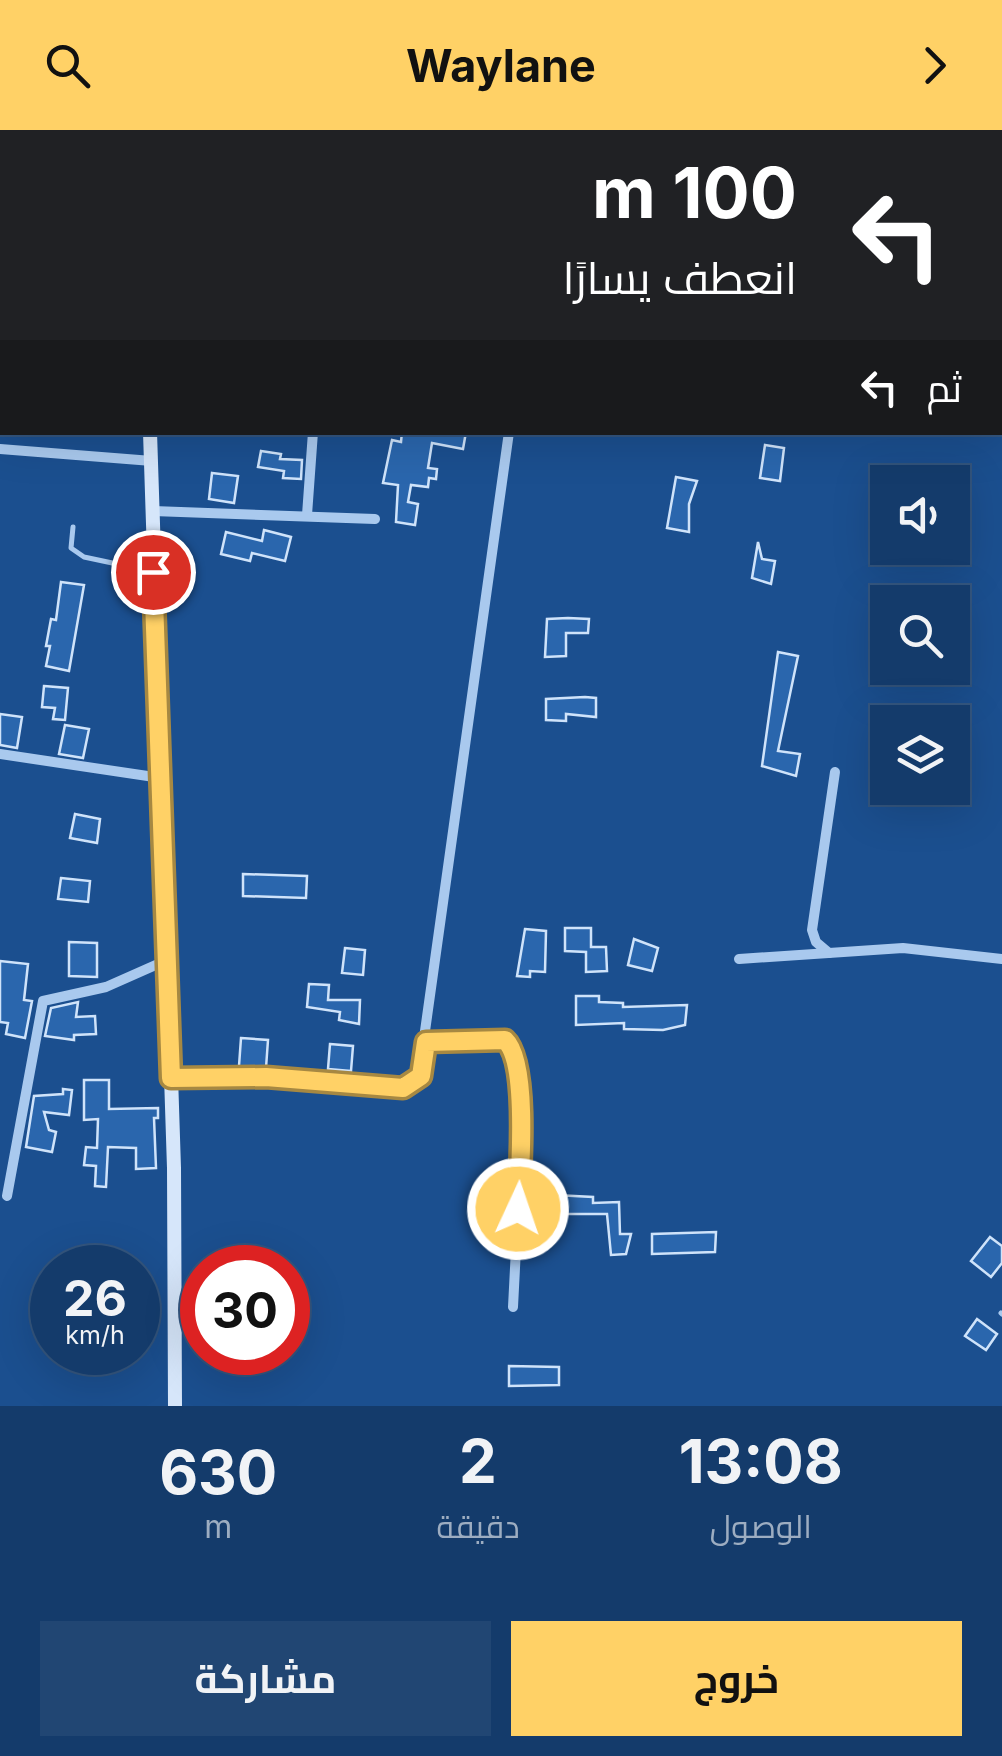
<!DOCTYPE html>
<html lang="ar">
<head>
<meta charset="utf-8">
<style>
  :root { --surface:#143b6b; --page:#214673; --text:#f1f3f6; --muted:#9dadc1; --line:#33557e; --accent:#ffd166 }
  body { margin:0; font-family:Inter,Cairo,sans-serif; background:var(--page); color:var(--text); direction:rtl; height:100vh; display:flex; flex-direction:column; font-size:38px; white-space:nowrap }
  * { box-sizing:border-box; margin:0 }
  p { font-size:32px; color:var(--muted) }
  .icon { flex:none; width:55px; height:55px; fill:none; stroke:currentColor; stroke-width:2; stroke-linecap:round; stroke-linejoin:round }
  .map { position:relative; height:1276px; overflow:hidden; direction:ltr }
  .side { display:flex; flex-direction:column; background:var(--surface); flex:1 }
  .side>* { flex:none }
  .hud { position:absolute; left:0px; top:0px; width:1002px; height:305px; box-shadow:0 10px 40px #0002,0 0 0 2px var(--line); direction:rtl; background:#202124; color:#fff; overflow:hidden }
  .buttons { position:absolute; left:870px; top:335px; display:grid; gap:20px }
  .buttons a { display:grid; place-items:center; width:100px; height:100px; border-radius:0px; background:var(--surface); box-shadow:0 10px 40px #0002,0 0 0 2px var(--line); font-size:50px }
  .speed { position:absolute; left:30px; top:1115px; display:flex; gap:20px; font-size:50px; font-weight:700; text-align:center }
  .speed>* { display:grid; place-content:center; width:130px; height:130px; border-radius:50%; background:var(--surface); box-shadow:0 10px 40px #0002,0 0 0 2px var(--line); line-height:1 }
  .speed small { font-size:25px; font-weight:400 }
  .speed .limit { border:15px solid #d22; background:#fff; color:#111 }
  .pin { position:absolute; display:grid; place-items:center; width:85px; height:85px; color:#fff; margin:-42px; border:5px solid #fff; border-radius:50%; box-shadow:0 2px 10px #0007 }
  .me { position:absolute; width:110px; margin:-55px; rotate:3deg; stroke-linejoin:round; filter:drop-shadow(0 0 8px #0008) }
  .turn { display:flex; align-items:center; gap:35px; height:210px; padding:0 40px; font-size:45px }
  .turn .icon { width:130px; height:130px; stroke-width:2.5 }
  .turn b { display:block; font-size:70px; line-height:85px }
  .then { display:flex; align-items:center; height:95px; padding:0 40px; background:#0003; gap:20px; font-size:38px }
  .eta { display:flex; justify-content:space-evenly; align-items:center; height:170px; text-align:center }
  .eta b { font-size:60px; font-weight:700; line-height:70px }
  .cta { display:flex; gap:20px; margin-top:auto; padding:20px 40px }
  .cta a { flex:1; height:115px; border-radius:0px; background:var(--accent); color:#111; font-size:40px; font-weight:700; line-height:115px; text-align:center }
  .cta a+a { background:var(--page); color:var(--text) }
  header { display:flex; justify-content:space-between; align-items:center; height:130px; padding:0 40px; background:var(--accent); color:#111; font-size:45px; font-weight:700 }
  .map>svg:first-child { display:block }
  .building { fill:#2a66ad; stroke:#cfe3fa; stroke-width:2.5 }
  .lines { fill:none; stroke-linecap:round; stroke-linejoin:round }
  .lane { stroke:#a9c9ee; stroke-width:5 }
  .street { stroke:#a9c9ee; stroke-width:10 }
  .secondary { stroke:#d6e6fa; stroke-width:14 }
  .route-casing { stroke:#a68842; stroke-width:25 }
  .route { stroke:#ffd166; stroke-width:18 }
</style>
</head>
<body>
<header><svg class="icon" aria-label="forward" viewBox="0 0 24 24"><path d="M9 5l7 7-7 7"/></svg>Waylane<svg class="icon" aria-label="search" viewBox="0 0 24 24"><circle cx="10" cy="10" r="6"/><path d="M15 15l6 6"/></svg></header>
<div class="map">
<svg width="1002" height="1276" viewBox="0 0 1002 1276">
  <rect width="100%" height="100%" fill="#1b4f8f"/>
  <!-- building -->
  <g class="building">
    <polygon points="402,302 466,302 463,319 432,313 428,338 437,339 436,349 429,348 428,357 411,355 408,372 418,374 415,395 396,392 398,355 383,353 392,310 401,312"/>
    <polygon points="765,315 784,318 780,351 760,348"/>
    <polygon points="261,321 281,324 280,329 302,330 301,349 283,348 284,341 258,337"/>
    <polygon points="212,343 238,346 234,373 209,369"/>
    <polygon points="676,347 697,351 689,374 689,402 667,398"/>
    <polygon points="264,400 291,407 285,431 252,423 250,431 221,424 226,402 262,411"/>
    <polygon points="758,412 762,429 775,431 771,454 752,448"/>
    <polygon points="61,452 84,455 69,541 46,536 50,516 46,516 51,489 56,490"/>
    <polygon points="568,488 589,489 588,503 566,503 566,526 545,527 547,489"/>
    <polygon points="778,522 798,526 778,621 800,624 796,646 762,636"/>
    <polygon points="44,556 68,558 65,590 53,589 55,578 42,577"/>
    <polygon points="585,567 596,568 596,587 566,584 566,591 546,590 546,569"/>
    <polygon points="0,584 22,587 17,618 0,615"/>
    <polygon points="65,595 89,599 83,628 59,624"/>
    <polygon points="75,684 100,689 97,713 70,708"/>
    <polygon points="243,744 307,746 306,768 243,766"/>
    <polygon points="61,748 90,751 88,772 58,769"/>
    <polygon points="565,798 591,798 591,817 606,817 607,841 586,842 586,822 565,821"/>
    <polygon points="525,799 546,801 545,842 530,841 530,847 517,846"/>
    <polygon points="634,809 658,818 652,841 628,835"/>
    <polygon points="69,812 97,813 97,847 69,846"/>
    <polygon points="345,818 365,820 363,845 342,843"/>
    <polygon points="0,831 28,834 24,870 32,871 25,908 6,904 8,893 0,892"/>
    <polygon points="309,854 329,855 328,870 360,870 359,894 339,890 340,882 307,877"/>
    <polygon points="576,866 599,866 599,872 623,873 623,877 687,875 685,895 663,900 624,899 624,893 576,895"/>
    <polygon points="78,872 76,887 95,886 96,904 74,905 74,910 45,906 51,878"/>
    <polygon points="241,908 268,910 266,938 239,936"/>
    <polygon points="330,914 353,916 351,941 328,939"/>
    <polygon points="84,950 109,950 109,979 158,978 158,988 154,988 156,1038 136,1039 136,1018 108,1017 106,1057 95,1056 96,1036 84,1035 86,1017 97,1018 98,989 84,990"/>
    <polygon points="63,959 72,960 69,985 44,982 49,1000 56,1002 52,1022 26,1017 34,966 63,964"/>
    <polygon points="535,1064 593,1067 593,1073 619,1072 620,1104 631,1104 626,1124 611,1125 607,1084 556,1084 549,1087 547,1119 528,1119"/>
    <polygon points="716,1102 715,1122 652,1124 652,1104"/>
    <polygon points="990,1107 1002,1116 1002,1133 991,1147 971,1131"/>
    <polygon points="977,1189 997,1204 986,1220 965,1206"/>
    <polygon points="509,1236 559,1237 559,1255 509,1256"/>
  </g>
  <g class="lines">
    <!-- lane -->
    <g class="lane">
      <polyline points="73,397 71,418 84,427 150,441"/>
      <polyline points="1001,1183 1002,1184"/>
    </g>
    <!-- street -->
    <g class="street">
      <polyline points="787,0 788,2"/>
      <polyline points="323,2 324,0"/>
      <polyline points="474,2 475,0"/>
      <polyline points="980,2 980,0"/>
      <polyline points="0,215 2,216"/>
      <polyline points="1000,257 1002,259"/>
      <polyline points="0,319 152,331"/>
      <polyline points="153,381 375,389"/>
      <polyline points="307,385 313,302"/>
      <polyline points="0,624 161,648"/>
      <polyline points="829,823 816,812 812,800 835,642"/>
      <polyline points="739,829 903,818 1002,829"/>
      <polyline points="426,912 498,908 514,923 521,1021 513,1177"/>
      <polyline points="171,948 266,947 392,958 418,951 509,302"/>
      <polyline points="7,1066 43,871 106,857 167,830"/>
    </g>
    <!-- secondary -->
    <g class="secondary">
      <polyline points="153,2 154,0"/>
      <polyline points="150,302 174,1038 175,1276"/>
    </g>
  </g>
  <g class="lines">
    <!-- route casing -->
    <g class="route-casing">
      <path id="route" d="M 153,442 L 171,948 L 266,947 L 403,958 L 421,946 L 426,912 L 505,910 C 529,932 520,1045 518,1079"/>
    </g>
    <!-- route -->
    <use href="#route" class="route"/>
  </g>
</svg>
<div class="buttons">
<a><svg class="icon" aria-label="sound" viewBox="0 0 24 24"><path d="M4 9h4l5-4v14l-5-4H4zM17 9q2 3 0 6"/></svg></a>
<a><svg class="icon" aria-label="search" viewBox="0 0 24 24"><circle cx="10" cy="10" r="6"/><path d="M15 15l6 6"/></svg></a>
<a><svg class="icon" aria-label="layers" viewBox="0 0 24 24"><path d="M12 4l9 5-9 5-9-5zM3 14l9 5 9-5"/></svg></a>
</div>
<div class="speed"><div>26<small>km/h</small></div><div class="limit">30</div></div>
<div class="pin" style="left:153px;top:442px;background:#d93025"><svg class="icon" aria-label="arrive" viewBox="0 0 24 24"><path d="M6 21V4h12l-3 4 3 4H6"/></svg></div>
<svg class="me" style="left:518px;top:1079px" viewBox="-20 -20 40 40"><circle r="17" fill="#ffd166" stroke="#fff" stroke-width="3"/><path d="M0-11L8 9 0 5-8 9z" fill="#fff"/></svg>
<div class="hud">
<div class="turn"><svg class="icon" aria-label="left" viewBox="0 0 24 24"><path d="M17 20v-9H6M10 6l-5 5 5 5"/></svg><div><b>100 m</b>انعطف يسارًا</div></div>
<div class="then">ثم<svg class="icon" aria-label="left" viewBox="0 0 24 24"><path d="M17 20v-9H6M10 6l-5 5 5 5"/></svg></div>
</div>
</div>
<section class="side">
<div class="eta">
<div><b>13:08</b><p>الوصول</p></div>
<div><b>2</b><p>دقيقة</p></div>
<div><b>630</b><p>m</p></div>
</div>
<div class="cta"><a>خروج</a><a>مشاركة</a></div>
</section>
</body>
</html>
